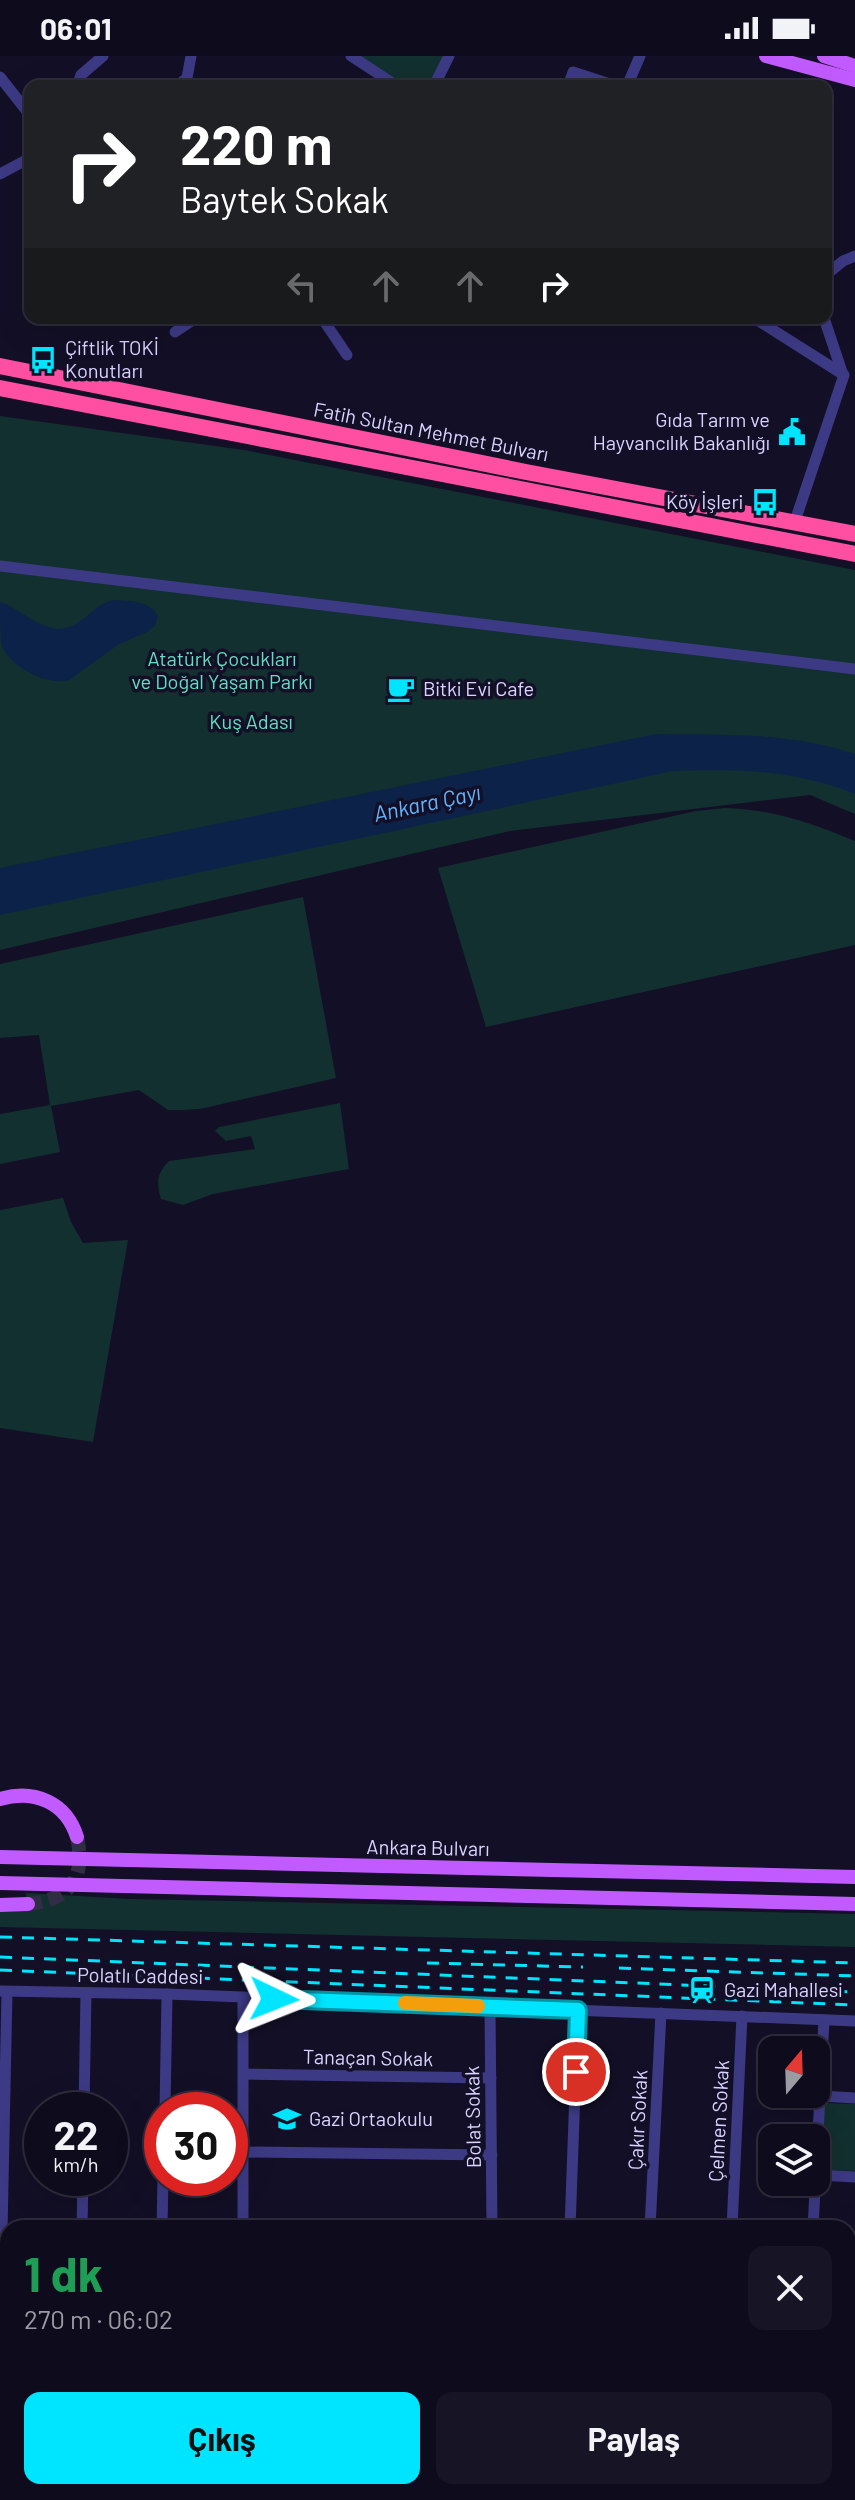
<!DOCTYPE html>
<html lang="tr">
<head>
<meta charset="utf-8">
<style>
  :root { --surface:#0e0b1c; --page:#171425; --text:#f1f3f6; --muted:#9b9ba3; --line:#2e2b3b; --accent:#00e5ff }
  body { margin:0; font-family:Barlow,sans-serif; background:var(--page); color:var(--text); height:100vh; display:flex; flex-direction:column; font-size:30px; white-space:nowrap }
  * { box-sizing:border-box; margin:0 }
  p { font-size:26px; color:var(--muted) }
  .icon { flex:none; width:44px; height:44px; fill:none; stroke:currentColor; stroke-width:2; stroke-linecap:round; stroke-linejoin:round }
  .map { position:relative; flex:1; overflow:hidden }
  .sheet { position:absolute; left:0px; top:2164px; width:856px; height:280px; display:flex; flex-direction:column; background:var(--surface); border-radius:24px 24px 0 0; box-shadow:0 8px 32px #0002,0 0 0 2px var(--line) }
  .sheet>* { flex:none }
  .top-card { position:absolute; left:24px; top:24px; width:808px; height:244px; border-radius:16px; box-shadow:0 8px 32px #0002,0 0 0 2px var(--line); background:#202124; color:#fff; overflow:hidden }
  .needle { width:52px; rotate:19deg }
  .fabs { position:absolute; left:758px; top:1980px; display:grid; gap:16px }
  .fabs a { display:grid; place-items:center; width:72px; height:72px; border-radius:16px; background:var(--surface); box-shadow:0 8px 32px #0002,0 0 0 2px var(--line); font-size:40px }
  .speed { position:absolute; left:24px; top:2036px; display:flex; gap:16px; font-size:40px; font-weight:700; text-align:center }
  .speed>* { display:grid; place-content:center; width:104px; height:104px; border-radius:50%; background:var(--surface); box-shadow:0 8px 32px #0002,0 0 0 2px var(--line); line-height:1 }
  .speed small { font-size:20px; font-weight:400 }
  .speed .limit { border:12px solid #d22; background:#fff; color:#111 }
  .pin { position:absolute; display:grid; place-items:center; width:68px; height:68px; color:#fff; margin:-34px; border:4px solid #fff; border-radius:50%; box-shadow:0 2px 8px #0007 }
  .me { position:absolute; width:88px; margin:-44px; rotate:92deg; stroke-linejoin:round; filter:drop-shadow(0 0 6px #0008) }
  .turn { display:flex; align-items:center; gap:28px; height:168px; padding:0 24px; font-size:36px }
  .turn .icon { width:104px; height:104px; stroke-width:2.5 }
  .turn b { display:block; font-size:56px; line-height:68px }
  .lanes { display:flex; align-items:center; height:76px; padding:0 24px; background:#0003; justify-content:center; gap:40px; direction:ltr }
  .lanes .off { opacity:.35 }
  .round { display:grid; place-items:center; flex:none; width:84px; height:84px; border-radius:16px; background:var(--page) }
  .summary { display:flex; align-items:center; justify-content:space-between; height:136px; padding:0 24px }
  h1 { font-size:48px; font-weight:700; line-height:60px; color:#1e9e55 }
  .button { display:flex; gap:16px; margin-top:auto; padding:16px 24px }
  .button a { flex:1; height:92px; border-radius:16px; background:var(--accent); color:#111; font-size:32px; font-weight:700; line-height:92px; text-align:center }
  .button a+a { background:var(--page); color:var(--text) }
  .status { display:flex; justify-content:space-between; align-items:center; height:56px; padding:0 40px; background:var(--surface); direction:ltr }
  .status svg { height:22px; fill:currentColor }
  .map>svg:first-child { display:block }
  .green { fill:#12302f }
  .water { fill:#0c2248 }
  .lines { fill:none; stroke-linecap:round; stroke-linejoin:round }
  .major-tunnel { stroke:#312d47; stroke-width:14; stroke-dasharray:14 7; stroke-linecap:butt }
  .minor { stroke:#3d3a85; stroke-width:11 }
  .major { stroke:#c25bff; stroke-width:14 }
  .highway { stroke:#ff4fa3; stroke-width:16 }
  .rail { stroke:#00e5ff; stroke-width:3; stroke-dasharray:12 10; stroke-linecap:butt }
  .route-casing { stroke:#0095a6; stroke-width:20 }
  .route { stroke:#00e5ff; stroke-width:14 }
  .slow { stroke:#f59e0b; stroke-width:14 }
  .labels { text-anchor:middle; stroke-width:7; stroke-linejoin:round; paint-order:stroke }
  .poi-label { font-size:20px; fill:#d9d4ff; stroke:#130f26; text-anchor:start }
  .street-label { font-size:20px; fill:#d9d4ff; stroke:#130f26 }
  .park-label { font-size:20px; fill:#5fe0c0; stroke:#130f26 }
  .water-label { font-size:22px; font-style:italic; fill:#62b6ff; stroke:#130f26 }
</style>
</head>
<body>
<div class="status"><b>06:01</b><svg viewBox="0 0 49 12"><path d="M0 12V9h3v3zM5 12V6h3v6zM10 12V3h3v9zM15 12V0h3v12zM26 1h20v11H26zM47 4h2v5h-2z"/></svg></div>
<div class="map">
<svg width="855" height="2444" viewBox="0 0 855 2444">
  <rect width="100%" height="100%" fill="#130f26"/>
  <!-- green -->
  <g class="green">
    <polygon points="351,0 449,0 434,30 397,30"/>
    <polygon points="0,360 244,394 855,514 855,758 810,739 510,775 0,894"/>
    <path d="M 725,752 C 772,753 811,767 855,785 L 855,889 L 486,971 L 438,812 L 696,755 Z"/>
    <polygon points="303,841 336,1022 200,1053 182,1054 168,1054 139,1034 51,1050 60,1096 0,1108 0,1058 50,1049 39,979 0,982 0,908"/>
    <path d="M 340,1047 L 349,1113 L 213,1138 L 183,1149 L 161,1143 C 156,1126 157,1117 169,1105 L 255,1093 L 251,1080 L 226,1085 L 215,1075 L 219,1071 Z"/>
    <polygon points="63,1142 71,1166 83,1187 128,1184 93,1386 0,1372 0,1154"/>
    <polygon points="26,1837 130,1843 855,1858 855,1891 0,1871 0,1855 28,1848"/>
    <polygon points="823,2047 855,2048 855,2115 821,2114"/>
    <polygon points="0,2279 8,2279 8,2436 88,2436 84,2444 0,2444"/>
    <polygon points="97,2436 208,2436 226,2444 93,2444"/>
    <polygon points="228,2436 324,2436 322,2444 244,2444"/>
    <polygon points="335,2436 494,2436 493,2444 332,2444"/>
  </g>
  <!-- water -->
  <g class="water">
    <path d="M 113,544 C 129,545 150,544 158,560 L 155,570 L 147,576 L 119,588 L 68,625 C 44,628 13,612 2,591 C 0,581 0,559 0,546 C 25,554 47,584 76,568 C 89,560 97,548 113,544 Z"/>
    <path d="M 656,678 C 724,679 791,676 855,698 L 855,738 C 796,714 736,712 673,715 L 0,859 L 0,812 Z"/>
  </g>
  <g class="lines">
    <!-- major-tunnel -->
    <path class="major-tunnel" d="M 28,1848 C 70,1844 86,1823 77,1781"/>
    <!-- minor -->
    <g class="minor">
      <polyline points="351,0 397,30"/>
      <polyline points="0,21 30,59"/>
      <polyline points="77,30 81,19 103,0"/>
      <polyline points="177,30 187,22 191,0"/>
      <polyline points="434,30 449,0"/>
      <polyline points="568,30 573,16 616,30"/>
      <polyline points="627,30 640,0"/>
      <polyline points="0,118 30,102"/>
      <polyline points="826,219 843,205 855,200"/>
      <polyline points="147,262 148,264"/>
      <polyline points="322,262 347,299"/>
      <polyline points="754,262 844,319 794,468"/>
      <polyline points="824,262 843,319"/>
      <polyline points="175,276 196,262"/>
      <polyline points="0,510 855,613"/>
      <polyline points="0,1935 167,1938 855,1965"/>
      <polyline points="490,1951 492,2172"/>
      <polyline points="244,2018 491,2022"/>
      <polyline points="820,2040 855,2042"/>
      <polyline points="84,2054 86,1937"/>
      <polyline points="165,2054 167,1938"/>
      <polyline points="244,2096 492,2099"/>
      <polyline points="817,2119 855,2121"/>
      <polyline points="82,2172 83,2122"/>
      <polyline points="162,2172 163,2122"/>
      <polyline points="243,2172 243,1942"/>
      <polyline points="570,2172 578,1954"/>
      <polyline points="650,2172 661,1957"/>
      <polyline points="732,2172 742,1960"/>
      <polyline points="813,2172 824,1964"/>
      <polyline points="2,2176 7,1936"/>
      <polyline points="848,2200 855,2200"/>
      <polyline points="848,2299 855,2300"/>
      <polyline points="848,2330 855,2310"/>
      <polyline points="623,2436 754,2444"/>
      <polyline points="493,2444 494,2436"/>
      <polyline points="571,2444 572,2436"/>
      <polyline points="814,2444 816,2436"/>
    </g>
    <!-- major -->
    <g class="major">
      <polyline points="766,0 855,24"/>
      <polyline points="824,0 855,10"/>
      <path d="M 0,1743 C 34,1733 66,1746 77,1781"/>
      <polyline points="0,1801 855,1821"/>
      <polyline points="0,1827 855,1848"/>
      <polyline points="0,1849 28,1848"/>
      <polyline points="848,2228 855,2229"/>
      <polyline points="0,2265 8,2265"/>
    </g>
    <!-- highway -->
    <g class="highway">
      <polyline points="0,310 526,416 855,478"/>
      <polyline points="0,332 855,498"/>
    </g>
    <!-- rail -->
    <g class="rail">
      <polyline points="0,1881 855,1907"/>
      <polyline points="0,1901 855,1936"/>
      <polyline points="427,1907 583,1911"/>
      <polyline points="619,1912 855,1920"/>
      <polyline points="0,1914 855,1949"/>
    </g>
  </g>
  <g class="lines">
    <!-- route casing -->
    <g class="route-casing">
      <polyline id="route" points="274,1943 578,1954 576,2016"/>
    </g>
    <!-- route -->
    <use href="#route" class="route"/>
    <!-- slow -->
    <polyline class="slow" points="405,1947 478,1950"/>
  </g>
  <!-- icons -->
  <defs>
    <g id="bus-bare" transform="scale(2.16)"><path d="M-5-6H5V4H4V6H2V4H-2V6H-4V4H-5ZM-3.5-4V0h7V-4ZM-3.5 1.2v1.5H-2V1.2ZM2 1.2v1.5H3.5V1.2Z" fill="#00e5ff" stroke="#130f26" stroke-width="2.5" paint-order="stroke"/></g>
    <g id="civic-bare" transform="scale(2.16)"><path d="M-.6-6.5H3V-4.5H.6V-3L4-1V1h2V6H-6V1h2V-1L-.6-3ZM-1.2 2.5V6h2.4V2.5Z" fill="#00e5ff" stroke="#130f26" stroke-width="2.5" paint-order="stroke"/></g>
    <g id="cafe-bare" transform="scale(2.16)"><path d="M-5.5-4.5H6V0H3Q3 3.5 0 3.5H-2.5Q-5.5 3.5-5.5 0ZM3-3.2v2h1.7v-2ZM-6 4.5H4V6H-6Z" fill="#00e5ff" stroke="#130f26" stroke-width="2.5" paint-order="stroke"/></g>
    <g id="station-bare" transform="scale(2.16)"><path d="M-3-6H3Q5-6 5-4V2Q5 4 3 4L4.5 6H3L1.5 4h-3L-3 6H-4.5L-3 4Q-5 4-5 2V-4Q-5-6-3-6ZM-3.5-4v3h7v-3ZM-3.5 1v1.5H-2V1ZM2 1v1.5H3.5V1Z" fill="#00e5ff" stroke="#130f26" stroke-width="2.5" paint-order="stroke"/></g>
    <g id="school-bare" transform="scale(2.16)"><path d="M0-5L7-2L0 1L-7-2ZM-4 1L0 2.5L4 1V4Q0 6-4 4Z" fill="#00e5ff" stroke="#130f26" stroke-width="2.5" paint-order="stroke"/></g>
  </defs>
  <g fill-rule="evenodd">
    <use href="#bus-bare" x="43" y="304"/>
    <use href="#civic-bare" x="792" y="376"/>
    <use href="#bus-bare" x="765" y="446"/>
    <use href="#cafe-bare" x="401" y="633"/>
    <use href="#station-bare" x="702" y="1934"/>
    <use href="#school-bare" x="287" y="2063"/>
  </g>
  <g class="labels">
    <!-- poi labels -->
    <g class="poi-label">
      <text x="65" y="299">Çiftlik TOKİ<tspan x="65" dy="23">Konutları</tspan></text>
      <text x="770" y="371" text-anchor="end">Gıda Tarım ve<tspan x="770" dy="23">Hayvancılık Bakanlığı</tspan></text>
      <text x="743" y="453" text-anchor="end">Köy İşleri</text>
      <text x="423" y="640">Bitki Evi Cafe</text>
      <text x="724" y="1941">Gazi Mahallesi</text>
      <text x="309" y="2070">Gazi Ortaokulu</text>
    </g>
    <!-- street labels -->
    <g class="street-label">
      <text transform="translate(431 376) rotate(11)" y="7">Fatih Sultan Mehmet Bulvarı</text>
      <text transform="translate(428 1792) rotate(1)" y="7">Ankara Bulvarı</text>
      <text transform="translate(140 1920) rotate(1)" y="7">Polatlı Caddesi</text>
      <text transform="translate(368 2002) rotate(1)" y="7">Tanaçan Sokak</text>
      <text transform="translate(473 2061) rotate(-91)" y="7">Bolat Sokak</text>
      <text transform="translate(638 2064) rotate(-87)" y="7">Çakır Sokak</text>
      <text transform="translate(719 2065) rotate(-87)" y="7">Çelmen Sokak</text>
    </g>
    <!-- park labels -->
    <g class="park-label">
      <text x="222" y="610">Atatürk Çocukları<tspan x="222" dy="23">ve Doğal Yaşam Parkı</tspan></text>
      <text x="251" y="673">Kuş Adası</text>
    </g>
    <!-- water labels -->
    <g class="water-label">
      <text transform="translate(427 747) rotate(-12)" y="8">Ankara Çayı</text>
    </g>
  </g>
</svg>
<div class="fabs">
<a><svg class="needle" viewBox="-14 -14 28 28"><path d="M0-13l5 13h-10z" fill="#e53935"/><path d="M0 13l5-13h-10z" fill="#9b9ba3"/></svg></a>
<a><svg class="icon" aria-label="layers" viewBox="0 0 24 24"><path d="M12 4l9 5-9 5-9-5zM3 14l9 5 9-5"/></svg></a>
</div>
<div class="speed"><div>22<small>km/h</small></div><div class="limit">30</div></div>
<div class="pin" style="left:576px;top:2016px;background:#d93025"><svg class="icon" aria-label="arrive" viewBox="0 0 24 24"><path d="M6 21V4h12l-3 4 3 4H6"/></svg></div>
<svg class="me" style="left:274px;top:1943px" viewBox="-20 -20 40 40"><path d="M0-17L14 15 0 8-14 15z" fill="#00e5ff" stroke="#fff" stroke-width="4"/></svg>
<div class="top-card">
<div class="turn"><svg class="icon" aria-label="right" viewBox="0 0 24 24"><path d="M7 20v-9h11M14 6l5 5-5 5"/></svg><div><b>220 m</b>Baytek Sokak</div></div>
<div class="lanes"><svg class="icon off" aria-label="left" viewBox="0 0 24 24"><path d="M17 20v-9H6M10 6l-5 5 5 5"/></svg><svg class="icon off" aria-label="ahead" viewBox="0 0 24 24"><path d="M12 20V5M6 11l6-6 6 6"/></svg><svg class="icon off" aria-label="ahead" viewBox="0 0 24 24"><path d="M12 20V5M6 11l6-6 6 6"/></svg><svg class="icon" aria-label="right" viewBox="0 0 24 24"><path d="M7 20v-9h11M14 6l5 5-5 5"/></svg></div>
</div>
<section class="sheet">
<div class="summary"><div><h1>1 dk</h1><p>270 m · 06:02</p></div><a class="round"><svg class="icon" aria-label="close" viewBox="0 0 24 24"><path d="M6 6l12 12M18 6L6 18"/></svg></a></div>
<div class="button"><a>Çıkış</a><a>Paylaş</a></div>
</section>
</div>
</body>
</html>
